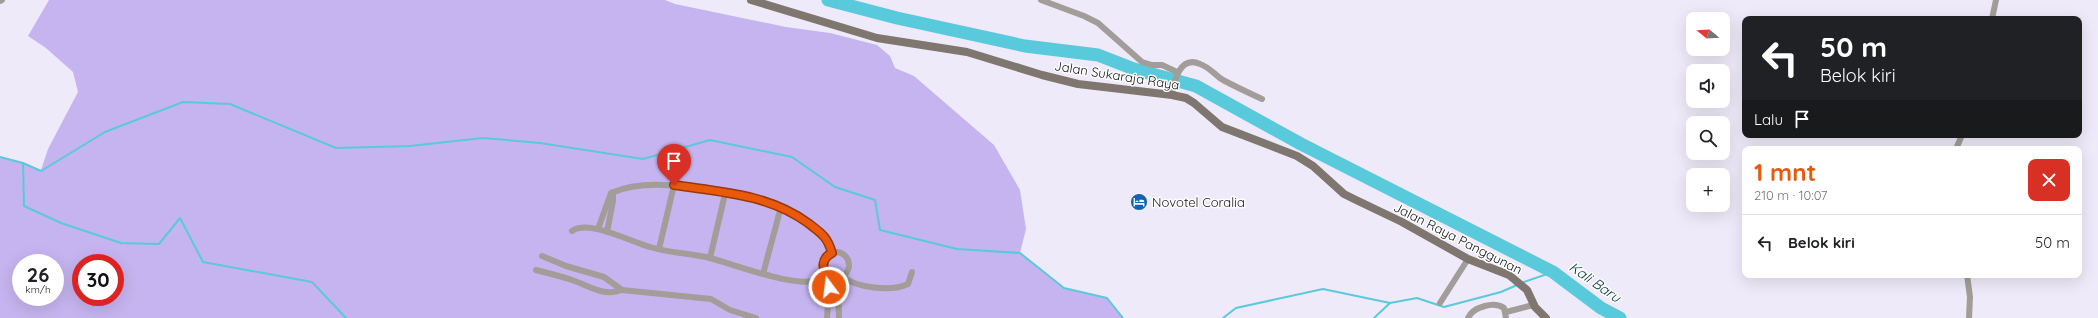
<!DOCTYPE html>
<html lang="id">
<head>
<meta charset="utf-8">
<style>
  :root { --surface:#fff; --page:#f2f2f2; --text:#202124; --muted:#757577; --line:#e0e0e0; --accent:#ea580c }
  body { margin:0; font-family:Quicksand,sans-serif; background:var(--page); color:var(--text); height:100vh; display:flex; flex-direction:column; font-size:15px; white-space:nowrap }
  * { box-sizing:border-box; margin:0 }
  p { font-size:13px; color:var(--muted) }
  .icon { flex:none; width:22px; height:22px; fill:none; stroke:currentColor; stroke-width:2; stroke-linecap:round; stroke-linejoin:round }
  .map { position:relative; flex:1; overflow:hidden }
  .sheet { position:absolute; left:1742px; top:146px; width:340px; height:132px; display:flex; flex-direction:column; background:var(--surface); border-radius:8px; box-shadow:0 4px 16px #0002 }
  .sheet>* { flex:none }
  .top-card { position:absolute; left:1742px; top:16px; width:340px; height:122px; border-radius:8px; box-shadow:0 4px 16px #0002; background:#202124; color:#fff; overflow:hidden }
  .needle { width:26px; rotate:288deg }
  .tools { position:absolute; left:1686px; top:12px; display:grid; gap:8px }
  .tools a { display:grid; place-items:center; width:44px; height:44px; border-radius:8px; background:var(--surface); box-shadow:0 4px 16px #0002; font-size:20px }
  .speed { position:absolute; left:12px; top:254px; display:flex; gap:8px; font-size:20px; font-weight:700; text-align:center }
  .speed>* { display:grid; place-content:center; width:52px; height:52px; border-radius:50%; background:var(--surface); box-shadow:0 4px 16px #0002; line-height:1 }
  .speed small { font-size:10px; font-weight:400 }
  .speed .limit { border:6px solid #d22; background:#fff; color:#111 }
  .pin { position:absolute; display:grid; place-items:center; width:34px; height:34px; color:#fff; margin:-41px -17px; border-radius:50% 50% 50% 0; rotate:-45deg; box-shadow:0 0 4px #0007 }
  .pin .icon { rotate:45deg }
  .me { position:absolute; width:44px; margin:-22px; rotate:345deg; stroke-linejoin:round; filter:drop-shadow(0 0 3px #0008) }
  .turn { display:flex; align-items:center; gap:14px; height:84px; padding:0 12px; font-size:18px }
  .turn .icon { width:52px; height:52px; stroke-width:2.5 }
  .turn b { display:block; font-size:28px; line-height:34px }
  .then { display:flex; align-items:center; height:38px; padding:0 12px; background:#0003; gap:8px; font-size:15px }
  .round { display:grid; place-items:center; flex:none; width:42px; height:42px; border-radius:8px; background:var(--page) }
  .overview { display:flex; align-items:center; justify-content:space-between; height:68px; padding:0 12px }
  h1 { font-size:24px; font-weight:700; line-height:30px; color:var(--accent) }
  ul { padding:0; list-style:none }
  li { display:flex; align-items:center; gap:12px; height:56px; padding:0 12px; border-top:1px solid var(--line) }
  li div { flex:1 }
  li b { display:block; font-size:15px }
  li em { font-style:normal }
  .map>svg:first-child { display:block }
  .green { fill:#c5b4ef; fill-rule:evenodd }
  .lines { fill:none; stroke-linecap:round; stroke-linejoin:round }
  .stream { stroke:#59cadb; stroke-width:2 }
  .river { stroke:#59cadb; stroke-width:13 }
  .street { stroke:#a29d98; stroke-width:6 }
  .secondary { stroke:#7e766f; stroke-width:8 }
  .route-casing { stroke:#983908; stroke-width:10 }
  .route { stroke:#ea580c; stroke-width:7 }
  .labels { text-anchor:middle; stroke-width:3; stroke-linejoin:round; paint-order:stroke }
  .street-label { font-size:13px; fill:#131217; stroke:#fff }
  .poi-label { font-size:13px; fill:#131217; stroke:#fff; text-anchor:start }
  .water-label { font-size:14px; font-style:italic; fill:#00363d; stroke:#fff }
</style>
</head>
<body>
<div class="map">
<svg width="2098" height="318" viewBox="0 0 2098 318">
  <rect width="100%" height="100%" fill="#eeeaf9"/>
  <!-- green -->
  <path class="green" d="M 49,0 L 665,0 L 675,4 L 786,27 L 830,33 L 877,45 L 890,56 L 895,68 L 914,76 L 994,145 L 1020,190 L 1026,229 L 1020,253 L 1064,288 L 1107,298 L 1123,318 L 0,318 L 0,157 L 23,163 L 41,170 L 48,149 L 78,92 L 73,72 L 46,48 L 28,36 ZM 21,263 L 55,263 L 55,297 L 21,297 ZM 81,263 L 115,263 L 115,297 L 81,297 Z"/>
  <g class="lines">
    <!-- stream -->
    <g class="stream">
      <polyline points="0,157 23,163 41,171 105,132 183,102 230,104 336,148 410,146 483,138 540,143 643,159 710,140 792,157 835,187 875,200 880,230 957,249 1020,253 1064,288 1107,298 1123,318"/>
      <polyline points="23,163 24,206 61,223 121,243 159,244 180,218 203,262 312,282 346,318"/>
      <polyline points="1521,283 1553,272"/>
      <polyline points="1223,318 1236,308 1323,289 1390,303"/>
      <polyline points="1374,318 1390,303 1417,298 1444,307 1501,292 1517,285"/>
    </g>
    <!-- river -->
    <polyline class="river" points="828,0 897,18 1025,46 1098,55 1134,69 1196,86 1301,144 1553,272 1601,308 1620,318"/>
    <!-- street -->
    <g class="street">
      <polyline points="1041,0 1084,16 1098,23 1142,62 1152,65 1162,65 1177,72"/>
      <polyline points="0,1 2,0"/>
      <polyline points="1992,19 1996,0"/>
      <path d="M 1172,95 C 1174,81 1180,55 1200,64 C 1209,67 1215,75 1223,80 C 1236,87 1249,93 1262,99"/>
      <polyline points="1956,149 1962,135"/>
      <path d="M 598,229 L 611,193 C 644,179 683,186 716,192 C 731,195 745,194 759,198 C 775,202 821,225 828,241 C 830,244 831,249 832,253"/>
      <path d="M 572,231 C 589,219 631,242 650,247 C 669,253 690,253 710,258 C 734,264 799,290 819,279 L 824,270"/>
      <polyline points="607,232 613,201 613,192"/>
      <polyline points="659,249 674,185"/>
      <circle cx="836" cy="265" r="13"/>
      <polyline points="542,256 566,266 604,277 622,290 711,299 730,310 756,318"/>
      <polyline points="710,258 725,194"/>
      <path d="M 536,270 C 548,273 560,276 572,280 C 590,286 603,297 622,290"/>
      <polyline points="763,274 781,207"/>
      <polyline points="1967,275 1970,297 1969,318"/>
      <path d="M 842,276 C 856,288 891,292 908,284 L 912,272"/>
      <polyline points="838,277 839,318"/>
      <polyline points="1440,303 1468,259"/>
      <polyline points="1506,312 1533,305"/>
      <polyline points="827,318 830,276"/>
      <path d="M 1468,318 C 1473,307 1494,301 1504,308 L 1506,318"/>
    </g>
    <!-- secondary -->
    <polyline class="secondary" points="751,0 877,38 967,52 1042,75 1078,84 1172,95 1186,98 1194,103 1222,127 1297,156 1313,166 1344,194 1354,199 1402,222 1468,259 1509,275 1527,290 1535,307 1546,318"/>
  </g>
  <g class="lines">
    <!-- route casing -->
    <g class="route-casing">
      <path id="route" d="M 674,185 C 721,192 768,194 808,223 C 821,233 827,236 832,253 C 822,258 820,269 830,276 L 829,287"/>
    </g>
    <!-- route -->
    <use href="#route" class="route"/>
  </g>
  <!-- icons -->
  <defs>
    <g id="hotel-disc" transform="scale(0.9)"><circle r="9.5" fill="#1262b0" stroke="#fff"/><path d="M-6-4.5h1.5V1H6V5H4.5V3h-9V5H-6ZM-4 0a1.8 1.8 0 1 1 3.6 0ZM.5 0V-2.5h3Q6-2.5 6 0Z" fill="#fff"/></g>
  </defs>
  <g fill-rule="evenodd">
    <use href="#hotel-disc" x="1139" y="202"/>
  </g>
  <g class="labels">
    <!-- street labels -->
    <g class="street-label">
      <text transform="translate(1117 75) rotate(9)" y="5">Jalan Sukaraja Raya</text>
      <text transform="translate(1458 238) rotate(27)" y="5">Jalan Raya Panggunan</text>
    </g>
    <!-- poi labels -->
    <g class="poi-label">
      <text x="1152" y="207">Novotel Coralia</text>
    </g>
    <!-- water labels -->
    <g class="water-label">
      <text transform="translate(1595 282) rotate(35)" y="5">Kali Baru</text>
    </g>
  </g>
</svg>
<div class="tools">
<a><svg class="needle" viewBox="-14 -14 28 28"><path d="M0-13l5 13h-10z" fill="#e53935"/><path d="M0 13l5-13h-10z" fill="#757577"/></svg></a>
<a><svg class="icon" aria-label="sound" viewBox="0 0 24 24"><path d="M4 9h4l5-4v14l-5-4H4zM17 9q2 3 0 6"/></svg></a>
<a><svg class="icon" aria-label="search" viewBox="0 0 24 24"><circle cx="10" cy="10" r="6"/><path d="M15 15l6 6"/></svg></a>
<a>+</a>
</div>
<div class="speed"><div>26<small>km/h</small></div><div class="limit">30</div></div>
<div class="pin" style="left:674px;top:185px;background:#d93025"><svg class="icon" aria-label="arrive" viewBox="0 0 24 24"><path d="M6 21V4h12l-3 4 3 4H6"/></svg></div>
<svg class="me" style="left:829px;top:287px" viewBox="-20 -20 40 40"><circle r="17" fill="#ea580c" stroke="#fff" stroke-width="3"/><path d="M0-11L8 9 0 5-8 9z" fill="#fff"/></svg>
<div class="top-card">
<div class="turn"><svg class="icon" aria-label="left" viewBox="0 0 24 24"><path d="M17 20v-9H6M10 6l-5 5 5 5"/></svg><div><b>50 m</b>Belok kiri</div></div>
<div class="then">Lalu<svg class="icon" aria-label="arrive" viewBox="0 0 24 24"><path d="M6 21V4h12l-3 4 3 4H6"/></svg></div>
</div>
<section class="sheet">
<div class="overview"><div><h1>1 mnt</h1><p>210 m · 10:07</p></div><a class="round" style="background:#d93025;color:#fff"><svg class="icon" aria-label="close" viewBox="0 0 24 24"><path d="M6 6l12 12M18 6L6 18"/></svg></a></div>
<ul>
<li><svg class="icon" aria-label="left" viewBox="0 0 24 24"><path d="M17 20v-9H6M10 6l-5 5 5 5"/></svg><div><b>Belok kiri</b></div><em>50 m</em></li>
</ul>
</section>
</div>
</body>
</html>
